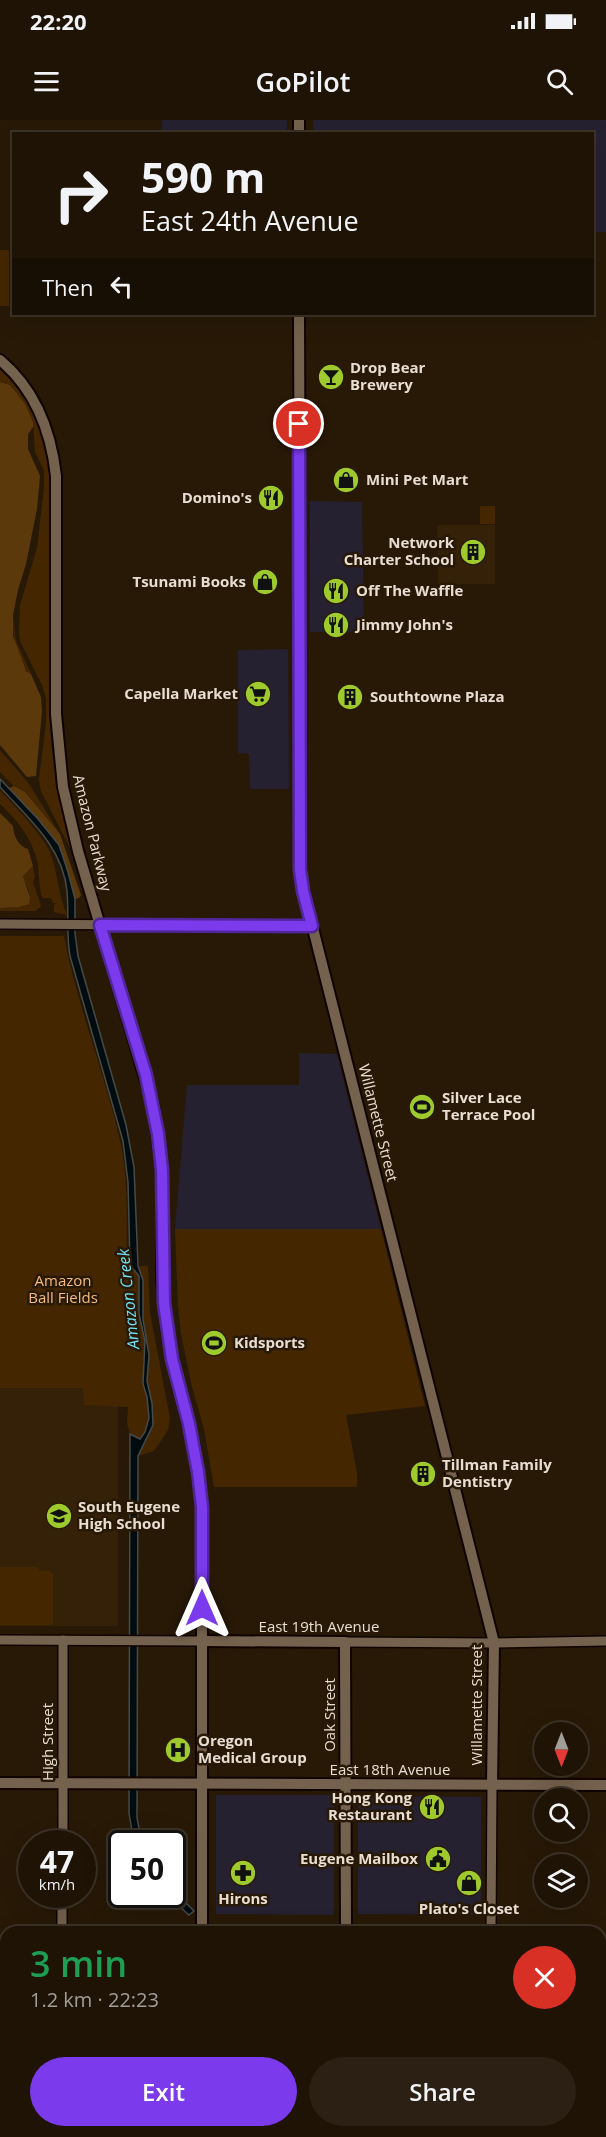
<!DOCTYPE html>
<html lang="en">
<head>
<meta charset="utf-8">
<style>
  :root { --surface:#1e1305; --page:#2b2013; --text:#f1f3f6; --muted:#a19e9a; --line:#3c3227; --accent:#7c3aed }
  body { margin:0; font-family:"Open Sans",sans-serif; background:var(--page); color:var(--text); height:100vh; display:flex; flex-direction:column; font-size:22px; white-space:nowrap }
  * { box-sizing:border-box; margin:0 }
  p { font-size:20px; color:var(--muted) }
  .icon { flex:none; width:33px; height:33px; fill:none; stroke:currentColor; stroke-width:2; stroke-linecap:round; stroke-linejoin:round }
  .map { position:relative; flex:1; overflow:hidden }
  .details { position:absolute; left:0px; top:1806px; width:606px; height:212px; display:flex; flex-direction:column; background:var(--surface); border-radius:18px 18px 0 0; box-shadow:0 6px 24px #0002,0 0 0 2px var(--line) }
  .details>* { flex:none }
  .guide { position:absolute; left:12px; top:12px; width:582px; height:183px; border-radius:0px; box-shadow:0 6px 24px #0002,0 0 0 2px var(--line); background:#1e1305; color:var(--text); overflow:hidden }
  .needle { width:39px; rotate:180deg }
  .fabs { position:absolute; left:534px; top:1602px; display:grid; gap:12px }
  .fabs a { display:grid; place-items:center; width:54px; height:54px; border-radius:50%; background:var(--surface); box-shadow:0 6px 24px #0002,0 0 0 2px var(--line); font-size:30px }
  .speed { position:absolute; left:18px; top:1710px; display:flex; gap:12px; font-size:30px; font-weight:700; text-align:center }
  .speed>* { display:grid; place-content:center; width:78px; height:78px; border-radius:50%; background:var(--surface); box-shadow:0 6px 24px #0002,0 0 0 2px var(--line); line-height:1 }
  .speed small { font-size:15px; font-weight:400 }
  .speed .limit { border:3px solid #111; border-radius:9px; background:#fff; color:#111 }
  .pin { position:absolute; display:grid; place-items:center; width:51px; height:51px; color:#fff; margin:-26px; border:3px solid #fff; border-radius:50%; box-shadow:0 2px 6px #0007 }
  .me { position:absolute; width:66px; margin:-33px; rotate:0deg; stroke-linejoin:round; filter:drop-shadow(0 0 4px #0008) }
  .turn { display:flex; align-items:center; gap:21px; height:126px; padding:0 30px; font-size:27px }
  .turn .icon { width:78px; height:78px; stroke-width:2.5 }
  .turn b { display:block; font-size:42px; line-height:51px }
  .then { display:flex; align-items:center; height:57px; padding:0 30px; background:#0003; gap:12px; font-size:22px }
  .round { display:grid; place-items:center; flex:none; width:63px; height:63px; border-radius:32px; background:var(--page) }
  .head { display:flex; align-items:center; justify-content:space-between; height:102px; padding:0 30px }
  h1 { font-size:36px; font-weight:600; line-height:45px; color:#1e9e55 }
  .action { display:flex; gap:12px; margin-top:auto; padding:12px 30px }
  .action a { flex:1; height:69px; border-radius:36px; background:var(--accent); color:#fff; font-size:24px; font-weight:600; line-height:69px; text-align:center }
  .action a+a { background:var(--page); color:var(--text) }
  .status { display:flex; justify-content:space-between; align-items:center; height:42px; padding:0 30px; background:var(--surface); direction:ltr }
  .status svg { height:16px; fill:currentColor }
  header { display:flex; justify-content:space-between; align-items:center; height:78px; padding:0 30px; background:var(--surface); font-size:27px; font-weight:600 }
  .map>svg:first-child { display:block }
  .commercial { fill:#252131 }
  .built { fill:#352108 }
  .green { fill:#442700 }
  .forest { fill:#5b390b }
  .water { fill:#000c10; stroke:#464b4a; stroke-width:1.5 }
  .lines { fill:none; stroke-linecap:round; stroke-linejoin:round }
  .tertiary-casing { stroke:#100400; stroke-width:12 }
  .secondary-casing { stroke:#100400; stroke-width:14 }
  .tertiary { stroke:#75624e; stroke-width:9 }
  .secondary { stroke:#75624e; stroke-width:10 }
  .route-casing { stroke:#51269a; stroke-width:15 }
  .route { stroke:#7c3aed; stroke-width:10 }
  .labels { text-anchor:middle; stroke-width:5; stroke-linejoin:round; paint-order:stroke }
  .poi-label { font-size:15px; font-weight:bold; fill:#e8ddd2; stroke:#281907; text-anchor:start }
  .street-label { font-size:15px; fill:#e8ddd2; stroke:#281907 }
  .park-label { font-size:15px; fill:#f4bb7b; stroke:#281907 }
  .water-label { font-size:16px; font-style:italic; fill:#71e1f3; stroke:#281907 }
</style>
</head>
<body>
<div class="status"><b>22:20</b><svg viewBox="0 0 49 12"><path d="M0 12V9h3v3zM5 12V6h3v6zM10 12V3h3v9zM15 12V0h3v12zM26 1h20v11H26zM47 4h2v5h-2z"/></svg></div>
<header><svg class="icon" aria-label="menu" viewBox="0 0 24 24"><path d="M4 6h16M4 12h16M4 18h16"/></svg>GoPilot<svg class="icon" aria-label="search" viewBox="0 0 24 24"><circle cx="10" cy="10" r="6"/><path d="M15 15l6 6"/></svg></header>
<div class="map">
<svg width="606" height="2017" viewBox="0 0 606 2017">
  <rect width="100%" height="100%" fill="#281907"/>
  <!-- commercial -->
  <g class="commercial">
    <rect x="162" y="0" width="125" height="13"/>
    <polygon points="313,0 606,0 606,112 593,112 592,14 313,14"/>
    <polygon points="310,381 362,382 364,512 310,512"/>
    <polygon points="288,529 289,669 250,669 249,634 238,633 238,530"/>
    <polygon points="299,933 337,934 381,1109 175,1109 187,965 299,965"/>
    <polygon points="216,1675 334,1675 334,1795 216,1794"/>
    <polygon points="362,1676 481,1677 481,1792 478,1795 358,1794 358,1680"/>
  </g>
  <!-- built -->
  <g class="built">
    <polygon points="437,405 495,405 495,464 438,464"/>
    <polygon points="0,1268 84,1268 84,1285 118,1286 118,1506 0,1506"/>
  </g>
  <!-- green -->
  <g class="green">
    <rect x="0" y="130" width="9" height="56"/>
    <path d="M 0,249 C 24,271 40,299 47,331 C 53,360 50,392 50,422 C 50,483 48,544 50,604 C 52,647 61,688 71,730 L 41,671 L 39,659 L 46,603 L 46,579 L 42,565 L 20,521 L 19,510 L 20,485 L 37,428 L 44,367 L 44,351 L 35,332 L 33,302 L 10,265 L 0,262 Z"/>
    <rect x="480" y="386" width="15" height="18"/>
    <path d="M 13,496 L 16,521 L 31,554 C 15,545 13,512 13,496 Z"/>
    <polygon points="0,630 29,664 60,714 25,672 14,666 0,652"/>
    <path d="M 0,670 C 14,686 42,714 50,732 C 58,753 58,775 67,795 L 54,792 L 54,785 L 57,783 L 53,783 L 51,778 L 42,778 C 39,767 39,756 38,745 C 33,719 18,701 0,684 Z"/>
    <polygon points="33,746 35,757 33,762 41,786 36,791 0,791 0,788 19,787 29,772 23,756"/>
    <path d="M 0,816 L 64,816 C 77,887 106,955 121,1025 C 129,1064 126,1105 127,1145 L 130,1145 L 139,1156 L 139,1194 L 145,1221 L 143,1250 L 149,1298 L 145,1312 L 140,1319 L 130,1314 L 127,1303 L 128,1287 L 84,1285 L 83,1268 L 0,1268 Z"/>
    <polygon points="175,1109 381,1109 425,1286 346,1295 357,1353 357,1367 214,1367 204,1309 192,1267 181,1214 178,1187"/>
    <polygon points="138,1146 148,1146 150,1193 170,1298 168,1310 154,1331 138,1336 146,1321 152,1283 147,1261 149,1235 143,1199 143,1160"/>
    <polygon points="0,1447 38,1447 40,1451 50,1451 53,1454 53,1503 51,1505 0,1505"/>
  </g>
  <!-- forest -->
  <g class="forest">
    <polygon points="0,262 10,265 25,284 33,302 33,307 28,314 28,329 40,356 37,389 26,444 18,470 13,495 13,516 26,551 31,554 41,577 42,591 36,656 27,657 0,625"/>
    <polygon points="14,666 25,672 60,714 81,775 79,778 75,779 68,752 59,725 9,668"/>
    <path d="M 0,693 L 13,706 C 13,715 19,727 28,729 L 33,746 L 23,756 L 30,778 L 29,784 L 19,787 L 0,788 Z"/>
  </g>
  <!-- water -->
  <g class="water">
    <path d="M 0,659 L 38,699 L 59,725 L 68,752 L 75,779 L 75,813 L 78,836 L 126,1005 L 134,1047 L 138,1146 L 143,1160 L 143,1199 L 149,1235 L 147,1261 L 152,1283 L 153,1305 L 138,1336 L 137,1698 L 142,1723 L 134,1723 L 129,1693 L 130,1314 L 140,1319 L 145,1312 L 149,1298 L 147,1277 L 143,1264 L 145,1221 L 139,1194 L 139,1156 L 130,1145 L 128,1062 L 123,1021 L 70,836 C 66,814 69,793 67,771 C 63,727 28,698 0,667 Z"/>
    <polygon points="173,1770 194,1791 189,1795 167,1775 172,1774"/>
  </g>
  <g class="lines">
    <!-- tertiary casing -->
    <g class="tertiary-casing">
      <g id="tertiary">
        <polyline points="0,804 312,806"/>
        <polyline points="0,1520 202,1521"/>
        <polyline points="345,1522 494,1523 606,1521"/>
        <polyline points="63,1724 63,1520"/>
        <polyline points="62,1812 62,1774"/>
        <polyline points="491,1812 492,1665"/>
        <polyline points="61,2017 61,2012"/>
        <polyline points="491,2017 491,2012"/>
      </g>
    </g>
    <!-- secondary casing -->
    <g class="secondary-casing">
      <g id="secondary">
        <polyline points="299,0 299,14"/>
        <polyline points="299,194 301,761 492,1515 494,1523 492,1665"/>
        <path d="M 0,240 C 36,270 51,311 56,356 L 56,594 L 63,667 L 78,731 L 153,985 L 162,1050 L 162,1160 L 167,1211 L 176,1257 L 194,1327 L 202,1387 L 202,1812"/>
        <polyline points="202,1521 345,1522 346,1812"/>
        <polyline points="0,1663 606,1665"/>
        <polyline points="203,2012 203,2017"/>
        <polyline points="346,2012 346,2017"/>
      </g>
    </g>
    <!-- tertiary -->
    <use href="#tertiary" class="tertiary"/>
    <!-- secondary -->
    <use href="#secondary" class="secondary"/>
  </g>
  <g class="lines">
    <!-- route casing -->
    <g class="route-casing">
      <polyline id="route" points="202,1488 202,1387 198,1352 189,1304 172,1239 164,1183 162,1050 158,1014 146,955 100,805 312,806 303,771 300,750 299,304"/>
    </g>
    <!-- route -->
    <use href="#route" class="route"/>
  </g>
  <!-- icons -->
  <defs>
    <g id="bar-disc" transform="scale(1.35)"><circle r="9.5" fill="#9fca2d" stroke="#281907"/><path d="M-6-5H6L.8 .8V4.5H3.5V6h-7V4.5H-.8V.8Z" fill="#111"/></g>
    <g id="shop-disc" transform="scale(1.35)"><circle r="9.5" fill="#9fca2d" stroke="#281907"/><path d="M-5-2.5h2.3a2.7 3.5 0 0 1 5.4 0H5L5.5 6h-11ZM-1.5-2.5h3a1.5 2.3 0 0 0-3 0Z" fill="#111"/></g>
    <g id="restaurant-disc" transform="scale(1.35)"><circle r="9.5" fill="#9fca2d" stroke="#281907"/><path d="M-5-6h1v4h1v-4h1v4h1v-4h1v5L-1.5 .5V6h-2V.5L-5-1ZM5-6V6H3V1.5H1.5Q1.5-4 5-6Z" fill="#111"/></g>
    <g id="building-disc" transform="scale(1.35)"><circle r="9.5" fill="#9fca2d" stroke="#281907"/><path d="M-4-6H4V6H1V3H-1V6H-4ZM-2.5-4.3h1.7v1.8h-1.7ZM.8-4.3h1.7v1.8H.8ZM-2.5-1h1.7V.8h-1.7ZM.8-1h1.7V.8H.8Z" fill="#111"/></g>
    <g id="supermarket-disc" transform="scale(1.35)"><circle r="9.5" fill="#9fca2d" stroke="#281907"/><path d="M-6-5.5h2.5l.6 2H6L4.5 2H-2.5L-4.4-4H-6ZM-1.5 3.2a1.3 1.3 0 1 0 .1 0ZM3 3.2a1.3 1.3 0 1 0 .1 0Z" fill="#111"/></g>
    <g id="stadium-disc" transform="scale(1.35)"><circle r="9.5" fill="#9fca2d" stroke="#281907"/><path d="M0-5a6.5 5 0 1 0 0 10a6.5 5 0 1 0 0-10ZM-3.5-1.8h7v3.6h-7Z" fill="#111"/></g>
    <g id="school-disc" transform="scale(1.35)"><circle r="9.5" fill="#9fca2d" stroke="#281907"/><path d="M0-5L7-2L0 1L-7-2ZM-4 1L0 2.5L4 1V4Q0 6-4 4Z" fill="#111"/></g>
    <g id="hospital-disc" transform="scale(1.35)"><circle r="9.5" fill="#9fca2d" stroke="#281907"/><path d="M-5-5h3v3.5h4V-5h3V5h-3V1.5h-4V5h-3Z" fill="#111"/></g>
    <g id="civic-disc" transform="scale(1.35)"><circle r="9.5" fill="#9fca2d" stroke="#281907"/><path d="M-.6-6.5H3V-4.5H.6V-3L4-1V1h2V6H-6V1h2V-1L-.6-3ZM-1.2 2.5V6h2.4V2.5Z" fill="#111"/></g>
    <g id="pharmacy-disc" transform="scale(1.35)"><circle r="9.5" fill="#9fca2d" stroke="#281907"/><path d="M-2-6h4v4h4v4h-4v4h-4v-4h-4v-4h4Z" fill="#111"/></g>
  </defs>
  <g fill-rule="evenodd">
    <use href="#bar-disc" x="331" y="257"/>
    <use href="#shop-disc" x="346" y="360"/>
    <use href="#restaurant-disc" x="271" y="378"/>
    <use href="#building-disc" x="473" y="432"/>
    <use href="#shop-disc" x="265" y="462"/>
    <use href="#restaurant-disc" x="336" y="471"/>
    <use href="#restaurant-disc" x="336" y="505"/>
    <use href="#supermarket-disc" x="258" y="574"/>
    <use href="#building-disc" x="350" y="577"/>
    <use href="#stadium-disc" x="422" y="987"/>
    <use href="#stadium-disc" x="214" y="1223"/>
    <use href="#building-disc" x="423" y="1354"/>
    <use href="#school-disc" x="59" y="1396"/>
    <use href="#hospital-disc" x="178" y="1630"/>
    <use href="#restaurant-disc" x="432" y="1687"/>
    <use href="#civic-disc" x="438" y="1739"/>
    <use href="#pharmacy-disc" x="243" y="1753"/>
    <use href="#shop-disc" x="469" y="1763"/>
  </g>
  <g class="labels">
    <!-- poi labels -->
    <g class="poi-label">
      <text x="350" y="253">Drop Bear<tspan x="350" dy="17">Brewery</tspan></text>
      <text x="366" y="365">Mini Pet Mart</text>
      <text x="252" y="383" text-anchor="end">Domino's</text>
      <text x="454" y="428" text-anchor="end">Network<tspan x="454" dy="17">Charter School</tspan></text>
      <text x="246" y="467" text-anchor="end">Tsunami Books</text>
      <text x="356" y="476">Off The Waffle</text>
      <text x="356" y="510">Jimmy John's</text>
      <text x="238" y="579" text-anchor="end">Capella Market</text>
      <text x="370" y="582">Southtowne Plaza</text>
      <text x="442" y="983">Silver Lace<tspan x="442" dy="17">Terrace Pool</tspan></text>
      <text x="234" y="1228">Kidsports</text>
      <text x="442" y="1350">Tillman Family<tspan x="442" dy="17">Dentistry</tspan></text>
      <text x="78" y="1392">South Eugene<tspan x="78" dy="17">High School</tspan></text>
      <text x="198" y="1626">Oregon<tspan x="198" dy="17">Medical Group</tspan></text>
      <text x="412" y="1683" text-anchor="end">Hong Kong<tspan x="412" dy="17">Restaurant</tspan></text>
      <text x="418" y="1744" text-anchor="end">Eugene Mailbox</text>
      <text x="243" y="1784" text-anchor="middle">Hirons</text>
      <text x="469" y="1794" text-anchor="middle">Plato's Closet</text>
    </g>
    <!-- street labels -->
    <g class="street-label">
      <text transform="translate(92 713) rotate(76)" y="5">Amazon Parkway</text>
      <text transform="translate(378 1003) rotate(76)" y="5">Willamette Street</text>
      <text x="319" y="1512">East 19th Avenue</text>
      <text transform="translate(477 1585) rotate(-90)" y="5">Willamette Street</text>
      <text transform="translate(330 1595) rotate(-90)" y="5">Oak Street</text>
      <text transform="translate(48 1622) rotate(-90)" y="5">High Street</text>
      <text x="390" y="1655">East 18th Avenue</text>
    </g>
    <!-- park labels -->
    <g class="park-label">
      <text x="63" y="1166">Amazon<tspan x="63" dy="17">Ball Fields</tspan></text>
    </g>
    <!-- water labels -->
    <g class="water-label">
      <text transform="translate(128 1179) rotate(-96)" y="6">Amazon Creek</text>
    </g>
  </g>
</svg>
<div class="fabs">
<a><svg class="needle" viewBox="-14 -14 28 28"><path d="M0-13l5 13h-10z" fill="#e53935"/><path d="M0 13l5-13h-10z" fill="#a19e9a"/></svg></a>
<a><svg class="icon" aria-label="search" viewBox="0 0 24 24"><circle cx="10" cy="10" r="6"/><path d="M15 15l6 6"/></svg></a>
<a><svg class="icon" aria-label="layers" viewBox="0 0 24 24"><path d="M12 4l9 5-9 5-9-5zM3 14l9 5 9-5"/></svg></a>
</div>
<div class="speed"><div>47<small>km/h</small></div><div class="limit">50</div></div>
<div class="pin" style="left:299px;top:304px;background:#d93025"><svg class="icon" aria-label="arrive" viewBox="0 0 24 24"><path d="M6 21V4h12l-3 4 3 4H6"/></svg></div>
<svg class="me" style="left:202px;top:1488px" viewBox="-20 -20 40 40"><path d="M0-17L14 15 0 8-14 15z" fill="#7c3aed" stroke="#fff" stroke-width="4"/></svg>
<div class="guide">
<div class="turn"><svg class="icon" aria-label="right" viewBox="0 0 24 24"><path d="M7 20v-9h11M14 6l5 5-5 5"/></svg><div><b>590 m</b>East 24th Avenue</div></div>
<div class="then">Then<svg class="icon" aria-label="left" viewBox="0 0 24 24"><path d="M17 20v-9H6M10 6l-5 5 5 5"/></svg></div>
</div>
<section class="details">
<div class="head"><div><h1>3 min</h1><p>1.2 km · 22:23</p></div><a class="round" style="background:#d93025;color:#fff"><svg class="icon" aria-label="close" viewBox="0 0 24 24"><path d="M6 6l12 12M18 6L6 18"/></svg></a></div>
<div class="action"><a>Exit</a><a>Share</a></div>
</section>
</div>
</body>
</html>
